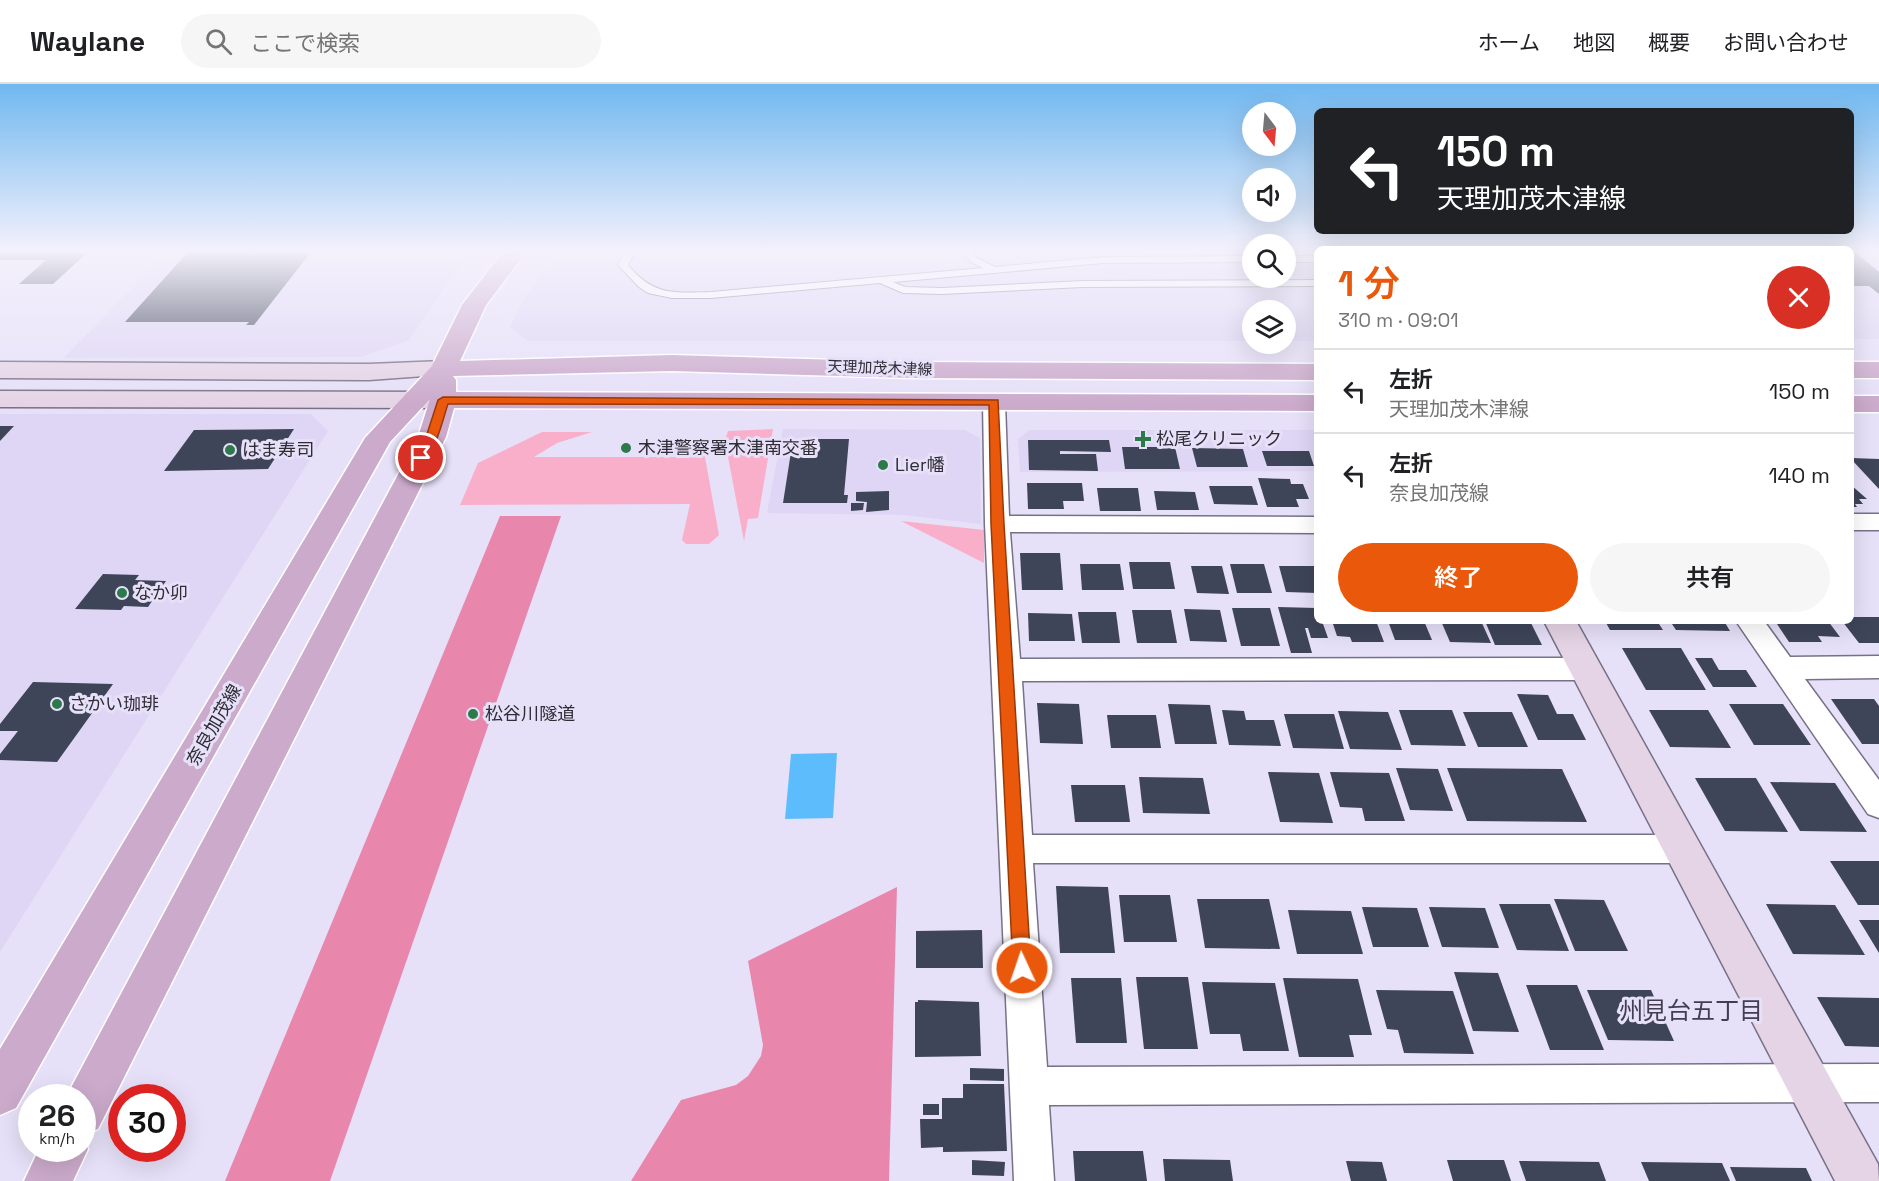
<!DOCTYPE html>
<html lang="ja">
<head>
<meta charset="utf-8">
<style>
  :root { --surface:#fff; --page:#f6f6f6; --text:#202124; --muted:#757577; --line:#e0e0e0; --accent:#ea580c }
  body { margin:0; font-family:"Space Grotesk","Noto Sans JP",sans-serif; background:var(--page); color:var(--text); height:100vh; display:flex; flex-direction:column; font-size:22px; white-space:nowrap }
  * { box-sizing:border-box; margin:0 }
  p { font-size:20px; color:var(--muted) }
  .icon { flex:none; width:33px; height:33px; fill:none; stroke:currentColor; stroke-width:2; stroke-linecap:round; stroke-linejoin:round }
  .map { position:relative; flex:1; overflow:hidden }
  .side { position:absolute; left:1314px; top:162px; width:540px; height:378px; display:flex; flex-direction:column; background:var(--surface); border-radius:9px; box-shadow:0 6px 24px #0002 }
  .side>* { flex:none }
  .banner { position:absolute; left:1314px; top:24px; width:540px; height:126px; border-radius:9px; box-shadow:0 6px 24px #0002; background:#202124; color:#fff; overflow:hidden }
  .needle { width:39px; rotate:164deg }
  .fabs { position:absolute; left:1242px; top:18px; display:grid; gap:12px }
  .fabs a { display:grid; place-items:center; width:54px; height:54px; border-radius:50%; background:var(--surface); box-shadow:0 6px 24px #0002; font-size:30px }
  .speed { position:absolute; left:18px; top:1000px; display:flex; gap:12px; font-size:30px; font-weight:700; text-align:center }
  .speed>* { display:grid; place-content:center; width:78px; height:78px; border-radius:50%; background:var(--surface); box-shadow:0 6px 24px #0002; line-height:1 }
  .speed small { font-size:15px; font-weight:400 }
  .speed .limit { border:9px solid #d22; background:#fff; color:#111 }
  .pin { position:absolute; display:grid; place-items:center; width:51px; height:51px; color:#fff; margin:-26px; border:3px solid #fff; border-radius:50%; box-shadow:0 2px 6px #0007 }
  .me { position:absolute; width:66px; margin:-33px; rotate:357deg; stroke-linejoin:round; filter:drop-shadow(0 0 4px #0008) }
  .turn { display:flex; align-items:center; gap:21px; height:126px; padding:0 24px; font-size:27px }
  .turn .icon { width:78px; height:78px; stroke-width:2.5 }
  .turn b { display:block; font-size:42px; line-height:51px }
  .round { display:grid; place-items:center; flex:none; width:63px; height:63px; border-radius:32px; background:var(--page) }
  .summary { display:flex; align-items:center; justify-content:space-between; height:102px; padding:0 24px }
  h1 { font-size:36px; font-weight:600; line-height:45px; color:var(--accent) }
  .primary-button { display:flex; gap:12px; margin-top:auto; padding:12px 24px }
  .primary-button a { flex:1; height:69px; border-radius:36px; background:var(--accent); color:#fff; font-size:24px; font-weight:600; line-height:69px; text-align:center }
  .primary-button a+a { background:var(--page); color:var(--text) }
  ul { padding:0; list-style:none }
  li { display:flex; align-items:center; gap:18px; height:84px; padding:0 24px; border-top:2px solid var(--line) }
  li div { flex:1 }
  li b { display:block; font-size:22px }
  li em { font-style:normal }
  header { display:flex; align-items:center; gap:36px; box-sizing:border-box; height:84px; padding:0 30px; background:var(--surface); border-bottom:2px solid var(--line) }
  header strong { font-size:28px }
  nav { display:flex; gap:33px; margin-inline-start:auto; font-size:21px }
  .search { width:420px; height:54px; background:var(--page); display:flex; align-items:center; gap:15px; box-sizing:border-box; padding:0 21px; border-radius:33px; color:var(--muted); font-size:22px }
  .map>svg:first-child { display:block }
  .built { fill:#dfd6f5 }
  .green { fill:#f9afca }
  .forest { fill:#e986ac }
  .water { fill:#5dbdfc }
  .building { fill:#3e4558 }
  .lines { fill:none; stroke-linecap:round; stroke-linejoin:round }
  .lane-casing { stroke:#777187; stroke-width:2 }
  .street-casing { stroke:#777187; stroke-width:3 }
  .secondary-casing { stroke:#777187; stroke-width:3 }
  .primary-casing { stroke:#fff; stroke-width:3 }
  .lane { fill:#fff; fill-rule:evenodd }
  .street { fill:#fff; fill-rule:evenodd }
  .secondary { fill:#e5d4e5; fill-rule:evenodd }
  .primary { fill:#cbaacb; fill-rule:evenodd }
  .route { fill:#ea580c; stroke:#983908; stroke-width:1.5 }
  .poi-dot { fill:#2c7a4a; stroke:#e6e0f8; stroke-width:2 }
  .labels { text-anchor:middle; stroke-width:6; stroke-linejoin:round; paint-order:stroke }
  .far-street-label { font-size:15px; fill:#2f2c35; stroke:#e6e0f8 }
  .poi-label { font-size:18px; fill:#2f2c35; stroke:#e6e0f8; text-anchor:start }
  .street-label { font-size:18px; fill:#2f2c35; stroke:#e6e0f8 }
  .near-neighbourhood-label { font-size:24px; fill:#423d50; stroke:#e6e0f8 }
</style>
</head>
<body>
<header>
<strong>Waylane</strong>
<div class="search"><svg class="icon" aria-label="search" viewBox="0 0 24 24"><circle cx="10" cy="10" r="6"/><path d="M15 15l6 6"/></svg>ここで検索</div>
<nav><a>ホーム</a><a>地図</a><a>概要</a><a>お問い合わせ</a></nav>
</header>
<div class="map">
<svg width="1879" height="1097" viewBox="0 0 1879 1097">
  <rect width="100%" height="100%" fill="#e6e0f8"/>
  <!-- built -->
  <g class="built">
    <polygon points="167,168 475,168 449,198 409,256 361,273 64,274"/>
    <polygon points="561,168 1252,168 1252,194 1286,194 1286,168 1317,168 1317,257 1286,257 1286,226 1252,226 1252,257 528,257 510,243 523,216 540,191"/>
    <rect x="1851" y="168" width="28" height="87"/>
    <polygon points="0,330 311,330 328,347 0,868"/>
    <polygon points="783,345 965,346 980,354 981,440 903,431 767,429"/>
    <polygon points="1030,346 1317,346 1317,387 1020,388 1018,355"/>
  </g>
  <!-- green -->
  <g class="green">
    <polygon points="773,345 758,434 748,435 744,457 725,357 728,347"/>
    <polygon points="542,348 592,348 557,359 534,373 699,373 703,362 719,451 709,460 686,460 682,456 690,420 460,421 478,379"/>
    <polygon points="901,437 984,446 984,479"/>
  </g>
  <!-- forest -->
  <g class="forest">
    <polygon points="500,432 561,432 330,1097 225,1097"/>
    <polygon points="897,803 889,1097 631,1097 681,1016 736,1001 748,992 761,972 763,961 748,877"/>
  </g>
  <!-- water -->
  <polygon class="water" points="837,669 833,734 785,735 791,670"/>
  <!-- building -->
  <g class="building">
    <polygon points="0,168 88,168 53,200 19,200 46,176 0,176"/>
    <polygon points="188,168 311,168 254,241 246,241 249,238 125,238"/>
    <polygon points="1851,168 1855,168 1879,188 1879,210 1869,202 1851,202"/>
    <polygon points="0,342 14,342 0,357"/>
    <polygon points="294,345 268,385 164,387 194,346"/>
    <polygon points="793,355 849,355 844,411 848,411 847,419 783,419"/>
    <polygon points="1028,356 1109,356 1111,368 1060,367 1060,370 1096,370 1098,387 1029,386"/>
    <polygon points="1122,363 1175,363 1180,385 1125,385"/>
    <polygon points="1192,364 1243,365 1248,383 1197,383"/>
    <polygon points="1262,367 1309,367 1314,382 1267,382"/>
    <polygon points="1851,374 1879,375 1879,405 1851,375"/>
    <polygon points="1258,394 1290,395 1291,400 1303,400 1309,415 1296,415 1299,423 1267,423"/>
    <polygon points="1027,399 1082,399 1084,417 1063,417 1064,425 1028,425"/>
    <polygon points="1851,401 1867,415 1859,415 1863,420 1855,420 1857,423 1851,423"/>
    <polygon points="1209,402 1252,402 1258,421 1214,420"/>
    <polygon points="1097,404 1138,404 1141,427 1100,427"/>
    <polygon points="889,407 889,426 866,428 867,418 856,417 856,408"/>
    <polygon points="1154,407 1195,408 1199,426 1157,426"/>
    <polygon points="851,419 864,419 863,426 851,427"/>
    <polygon points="1020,469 1060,469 1063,506 1022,506"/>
    <polygon points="1129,478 1170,478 1175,505 1133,505"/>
    <polygon points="1080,480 1120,480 1124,506 1082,506"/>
    <polygon points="1230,480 1264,480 1272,509 1237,509"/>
    <polygon points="1191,482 1222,482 1229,510 1197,509"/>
    <polygon points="1279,482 1317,482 1317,509 1286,508"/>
    <polygon points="103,490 139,491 135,496 166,497 148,523 124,522 121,526 75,525"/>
    <polygon points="1278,523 1317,524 1317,537 1322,537 1328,554 1311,554 1308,544 1305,544 1312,569 1291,569"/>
    <polygon points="1232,524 1270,524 1280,562 1241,562"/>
    <polygon points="1184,525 1220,526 1227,558 1190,557"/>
    <polygon points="1132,526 1171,526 1177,559 1137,559"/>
    <polygon points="1078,528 1116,528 1120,559 1082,559"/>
    <polygon points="1028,529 1072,530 1075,557 1029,557"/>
    <polygon points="1851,533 1879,533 1879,559 1859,559 1842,537 1851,537"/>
    <polygon points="1332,537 1376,537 1384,558 1352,558 1350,553 1337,552"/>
    <polygon points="1388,537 1424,537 1432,556 1395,556"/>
    <polygon points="1441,537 1481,537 1491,559 1450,558"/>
    <polygon points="1485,537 1530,537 1542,561 1495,561"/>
    <polygon points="1605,537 1657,537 1663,546 1610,546"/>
    <polygon points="1670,537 1724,537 1730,547 1676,546"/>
    <polygon points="1775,537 1828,537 1840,553 1818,552 1822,558 1789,558"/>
    <polygon points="1622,564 1681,564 1706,606 1646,606"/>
    <polygon points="1695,574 1712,574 1719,586 1746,586 1757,603 1713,603"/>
    <polygon points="33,598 113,600 57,678 0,676 0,670 18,647 0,647 0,640"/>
    <polygon points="1517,610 1548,611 1557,630 1573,630 1586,656 1538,656"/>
    <polygon points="1831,615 1874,615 1879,622 1879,660 1862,660"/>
    <polygon points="1037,619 1079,620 1083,660 1040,659"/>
    <polygon points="1168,620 1210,621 1217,660 1175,660"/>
    <polygon points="1729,620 1783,620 1811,661 1754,661"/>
    <polygon points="1222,626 1244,627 1246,636 1274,636 1281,662 1229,661"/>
    <polygon points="1399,626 1452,626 1466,662 1411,661"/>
    <polygon points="1649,626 1708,626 1731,664 1670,663"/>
    <polygon points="1338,627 1388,628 1402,666 1350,665"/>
    <polygon points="1463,628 1512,628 1528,663 1478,663"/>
    <polygon points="1284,630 1334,630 1344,665 1293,664"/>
    <polygon points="1107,631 1156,631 1161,664 1111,664"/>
    <polygon points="1396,684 1438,685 1453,727 1410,726"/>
    <polygon points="1447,684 1562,685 1587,738 1467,737"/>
    <polygon points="1268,688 1319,689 1333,739 1280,738"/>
    <polygon points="1330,688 1389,689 1405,737 1365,737 1362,724 1340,723"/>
    <polygon points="1139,693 1203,694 1210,730 1143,729"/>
    <polygon points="1695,694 1756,694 1788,748 1725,747"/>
    <polygon points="1770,698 1835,699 1867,748 1800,747"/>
    <polygon points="1071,701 1125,701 1130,738 1075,738"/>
    <polygon points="1830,777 1879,777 1879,821 1858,821"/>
    <polygon points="1056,802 1108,803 1115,869 1060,869"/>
    <polygon points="1119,811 1170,811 1177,858 1124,858"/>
    <polygon points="1197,815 1269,815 1280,865 1205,864"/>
    <polygon points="1554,815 1604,816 1628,867 1575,867"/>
    <polygon points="1499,820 1550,820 1569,867 1517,866"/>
    <polygon points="1766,820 1835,821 1865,871 1793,870"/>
    <polygon points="1362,823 1417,824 1429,863 1373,863"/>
    <polygon points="1429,823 1485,824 1499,864 1442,863"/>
    <polygon points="1288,826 1351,827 1363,870 1297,870"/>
    <polygon points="1859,836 1879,836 1879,869"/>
    <polygon points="982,846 983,884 916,884 916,847"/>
    <polygon points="1454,888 1498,889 1519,948 1473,947"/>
    <polygon points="1136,893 1188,893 1198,965 1144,965"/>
    <polygon points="1071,894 1121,894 1127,959 1076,959"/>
    <polygon points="1283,894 1358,895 1372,951 1349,951 1354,973 1299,973"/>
    <polygon points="1202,898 1275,899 1289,967 1243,967 1240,950 1210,950"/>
    <polygon points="1526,901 1577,901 1604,966 1550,966"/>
    <polygon points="1376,906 1453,907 1474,970 1404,969 1398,946 1387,945"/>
    <polygon points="1587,906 1651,906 1674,957 1608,956"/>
    <polygon points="1817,913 1879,914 1879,963 1845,962"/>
    <polygon points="918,916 979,918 981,972 915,973 915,918 918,918"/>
    <polygon points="970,984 1004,985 1004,997 970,996"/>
    <polygon points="963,1000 1004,1000 1007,1067 943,1068 943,1063 921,1064 920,1035 942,1035 942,1014 963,1014"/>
    <rect x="923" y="1020" width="16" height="11"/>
    <polygon points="1073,1067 1143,1067 1147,1097 1075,1097"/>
    <polygon points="1163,1075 1230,1076 1233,1097 1165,1097"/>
    <polygon points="972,1076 1005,1078 1004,1092 972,1091"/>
    <polygon points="1447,1076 1504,1076 1511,1097 1453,1097"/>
    <polygon points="1346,1077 1382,1078 1387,1097 1351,1097"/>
    <polygon points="1519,1077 1599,1078 1606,1097 1526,1097"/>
    <polygon points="1641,1078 1722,1079 1730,1097 1649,1097"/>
    <polygon points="1730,1083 1806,1084 1812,1097 1736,1097"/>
  </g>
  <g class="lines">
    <!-- lane casing -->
    <g class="lane-casing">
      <g id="lane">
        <path d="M 626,168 L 635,168 L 628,181 C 653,212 674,209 711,208 L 983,184 L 971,178 L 964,168 L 973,168 L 977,174 L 995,183 L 1103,173 L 1252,172 L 1252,178 L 1103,179 L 893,198 L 905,203 L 942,204 L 1083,197 L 1317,196 L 1317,202 L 1083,203 L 942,210 L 903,209 L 880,199 L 711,214 L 672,214 L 648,209 L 639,203 L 618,181 Z"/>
        <rect x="1286" y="172" width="31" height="6"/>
      </g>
    </g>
    <!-- street casing -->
    <g class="street-casing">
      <g id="street">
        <polygon points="994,311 1002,313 1005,318 1009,432 1317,433 1317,449 1010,448 1020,575 1586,574 1596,577 1600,585 1596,593 1586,596 1022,597 1032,751 1683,751 1694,755 1699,765 1694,775 1683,779 1033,779 1047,983 1879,980 1879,1018 1049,1021 1054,1097 1014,1097 985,440 983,318 986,313"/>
        <rect x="1851" y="430" width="28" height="16"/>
        <polygon points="1736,537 1764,537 1790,573 1879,572 1879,594 1805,595 1879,696 1879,734 1868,730"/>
      </g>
    </g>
    <!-- secondary casing -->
    <g class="secondary-casing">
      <g id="secondary">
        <polygon points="443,277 452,280 456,285 452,290 369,296 0,294 0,278 369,280"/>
        <polygon points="0,307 443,308 452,310 456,316 452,322 443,324 0,323"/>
        <polygon points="1544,537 1576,537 1878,1080 1879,1097 1835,1097"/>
      </g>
    </g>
    <!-- primary casing -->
    <g class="primary-casing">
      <g id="primary">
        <polygon points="503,168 526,168 486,221 460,277 672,271 911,278 1317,280 1317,296 911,294 672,287 453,292 456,296 456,308 1317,311 1317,327 454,324 446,353 98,1045 82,1052 82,1014 66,1013 418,353 430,315 390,358 16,1024 0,1031 0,965 365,354 432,282 462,221"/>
        <rect x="1851" y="278" width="28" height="16"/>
        <rect x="1851" y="312" width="28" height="16"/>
        <polygon points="82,1052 88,1065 73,1097 24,1097 39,1065 82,1065"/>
      </g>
    </g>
    <!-- lane -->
    <use href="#lane" class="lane"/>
    <!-- street -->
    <use href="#street" class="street"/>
    <!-- secondary -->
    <use href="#secondary" class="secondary"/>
    <!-- primary -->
    <use href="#primary" class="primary"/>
  </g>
  <!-- sky -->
  <linearGradient id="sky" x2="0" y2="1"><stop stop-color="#70b8f0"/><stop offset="0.52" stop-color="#f4f1fc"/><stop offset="1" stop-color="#f4f1fc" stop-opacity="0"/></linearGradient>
  <rect width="1879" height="321" fill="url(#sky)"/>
  <!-- route -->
  <path class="route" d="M 443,313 L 998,316 L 1004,440 L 1031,884 L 1028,890 L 1022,892 L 1016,890 L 1013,884 L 991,440 L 989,321 L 448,320 C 443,334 435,372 421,378 L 417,377 L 416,374 L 426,353 L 438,316 Z"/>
  <!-- markers -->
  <g class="poi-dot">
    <path d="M1140 346h6v6h6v6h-6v6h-6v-6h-6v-6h6z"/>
    <circle cx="626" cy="364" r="6"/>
    <circle cx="230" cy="366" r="6"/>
    <circle cx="883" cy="381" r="6"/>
    <circle cx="122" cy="509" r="6"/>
    <circle cx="57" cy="620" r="6"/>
    <circle cx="473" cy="630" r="6"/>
  </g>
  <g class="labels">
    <!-- far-street labels -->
    <g class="far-street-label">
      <text transform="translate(880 284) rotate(2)" y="5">天理加茂木津線</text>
    </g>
    <!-- poi labels -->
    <g class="poi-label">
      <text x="1156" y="361">松尾クリニック</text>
      <text x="638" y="370">木津警察署木津南交番</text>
      <text x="242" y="372">はま寿司</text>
      <text x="895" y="387">Lier幡</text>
      <text x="134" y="515">なか卯</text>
      <text x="69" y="626">さかい珈琲</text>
      <text x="485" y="636">松谷川隧道</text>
    </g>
    <!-- street labels -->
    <g class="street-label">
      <text transform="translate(214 641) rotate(-60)" y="6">奈良加茂線</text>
    </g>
    <!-- near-neighbourhood labels -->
    <g class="near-neighbourhood-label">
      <text x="1691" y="935">州見台五丁目</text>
    </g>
  </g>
</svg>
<div class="fabs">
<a><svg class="needle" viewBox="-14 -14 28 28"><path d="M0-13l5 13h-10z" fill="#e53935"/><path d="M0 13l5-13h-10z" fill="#757577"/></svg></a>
<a><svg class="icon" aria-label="sound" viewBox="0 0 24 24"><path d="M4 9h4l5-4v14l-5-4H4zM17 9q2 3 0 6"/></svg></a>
<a><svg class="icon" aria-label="search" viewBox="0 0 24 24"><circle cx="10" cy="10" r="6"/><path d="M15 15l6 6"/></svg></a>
<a><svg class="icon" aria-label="layers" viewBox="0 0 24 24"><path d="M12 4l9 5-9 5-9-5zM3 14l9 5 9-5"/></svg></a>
</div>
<div class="speed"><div>26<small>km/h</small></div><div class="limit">30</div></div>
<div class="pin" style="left:421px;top:374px;background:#d93025"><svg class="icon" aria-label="arrive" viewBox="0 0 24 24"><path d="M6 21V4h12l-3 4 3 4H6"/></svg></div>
<svg class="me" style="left:1022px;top:884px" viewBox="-20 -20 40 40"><circle r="17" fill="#ea580c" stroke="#fff" stroke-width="3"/><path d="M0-11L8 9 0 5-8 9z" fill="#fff"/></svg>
<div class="banner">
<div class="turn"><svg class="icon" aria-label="left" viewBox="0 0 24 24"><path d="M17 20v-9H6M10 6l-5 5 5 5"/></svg><div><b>150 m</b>天理加茂木津線</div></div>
</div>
<section class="side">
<div class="summary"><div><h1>1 分</h1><p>310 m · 09:01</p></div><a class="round" style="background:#d93025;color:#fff"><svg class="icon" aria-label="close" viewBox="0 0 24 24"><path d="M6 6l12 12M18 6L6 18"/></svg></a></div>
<ul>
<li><svg class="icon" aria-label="left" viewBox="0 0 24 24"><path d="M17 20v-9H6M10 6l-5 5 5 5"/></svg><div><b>左折</b><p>天理加茂木津線</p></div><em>150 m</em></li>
<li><svg class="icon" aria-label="left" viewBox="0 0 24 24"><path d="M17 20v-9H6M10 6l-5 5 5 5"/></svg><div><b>左折</b><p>奈良加茂線</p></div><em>140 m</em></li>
</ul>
<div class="primary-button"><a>終了</a><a>共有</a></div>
</section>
</div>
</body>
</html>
